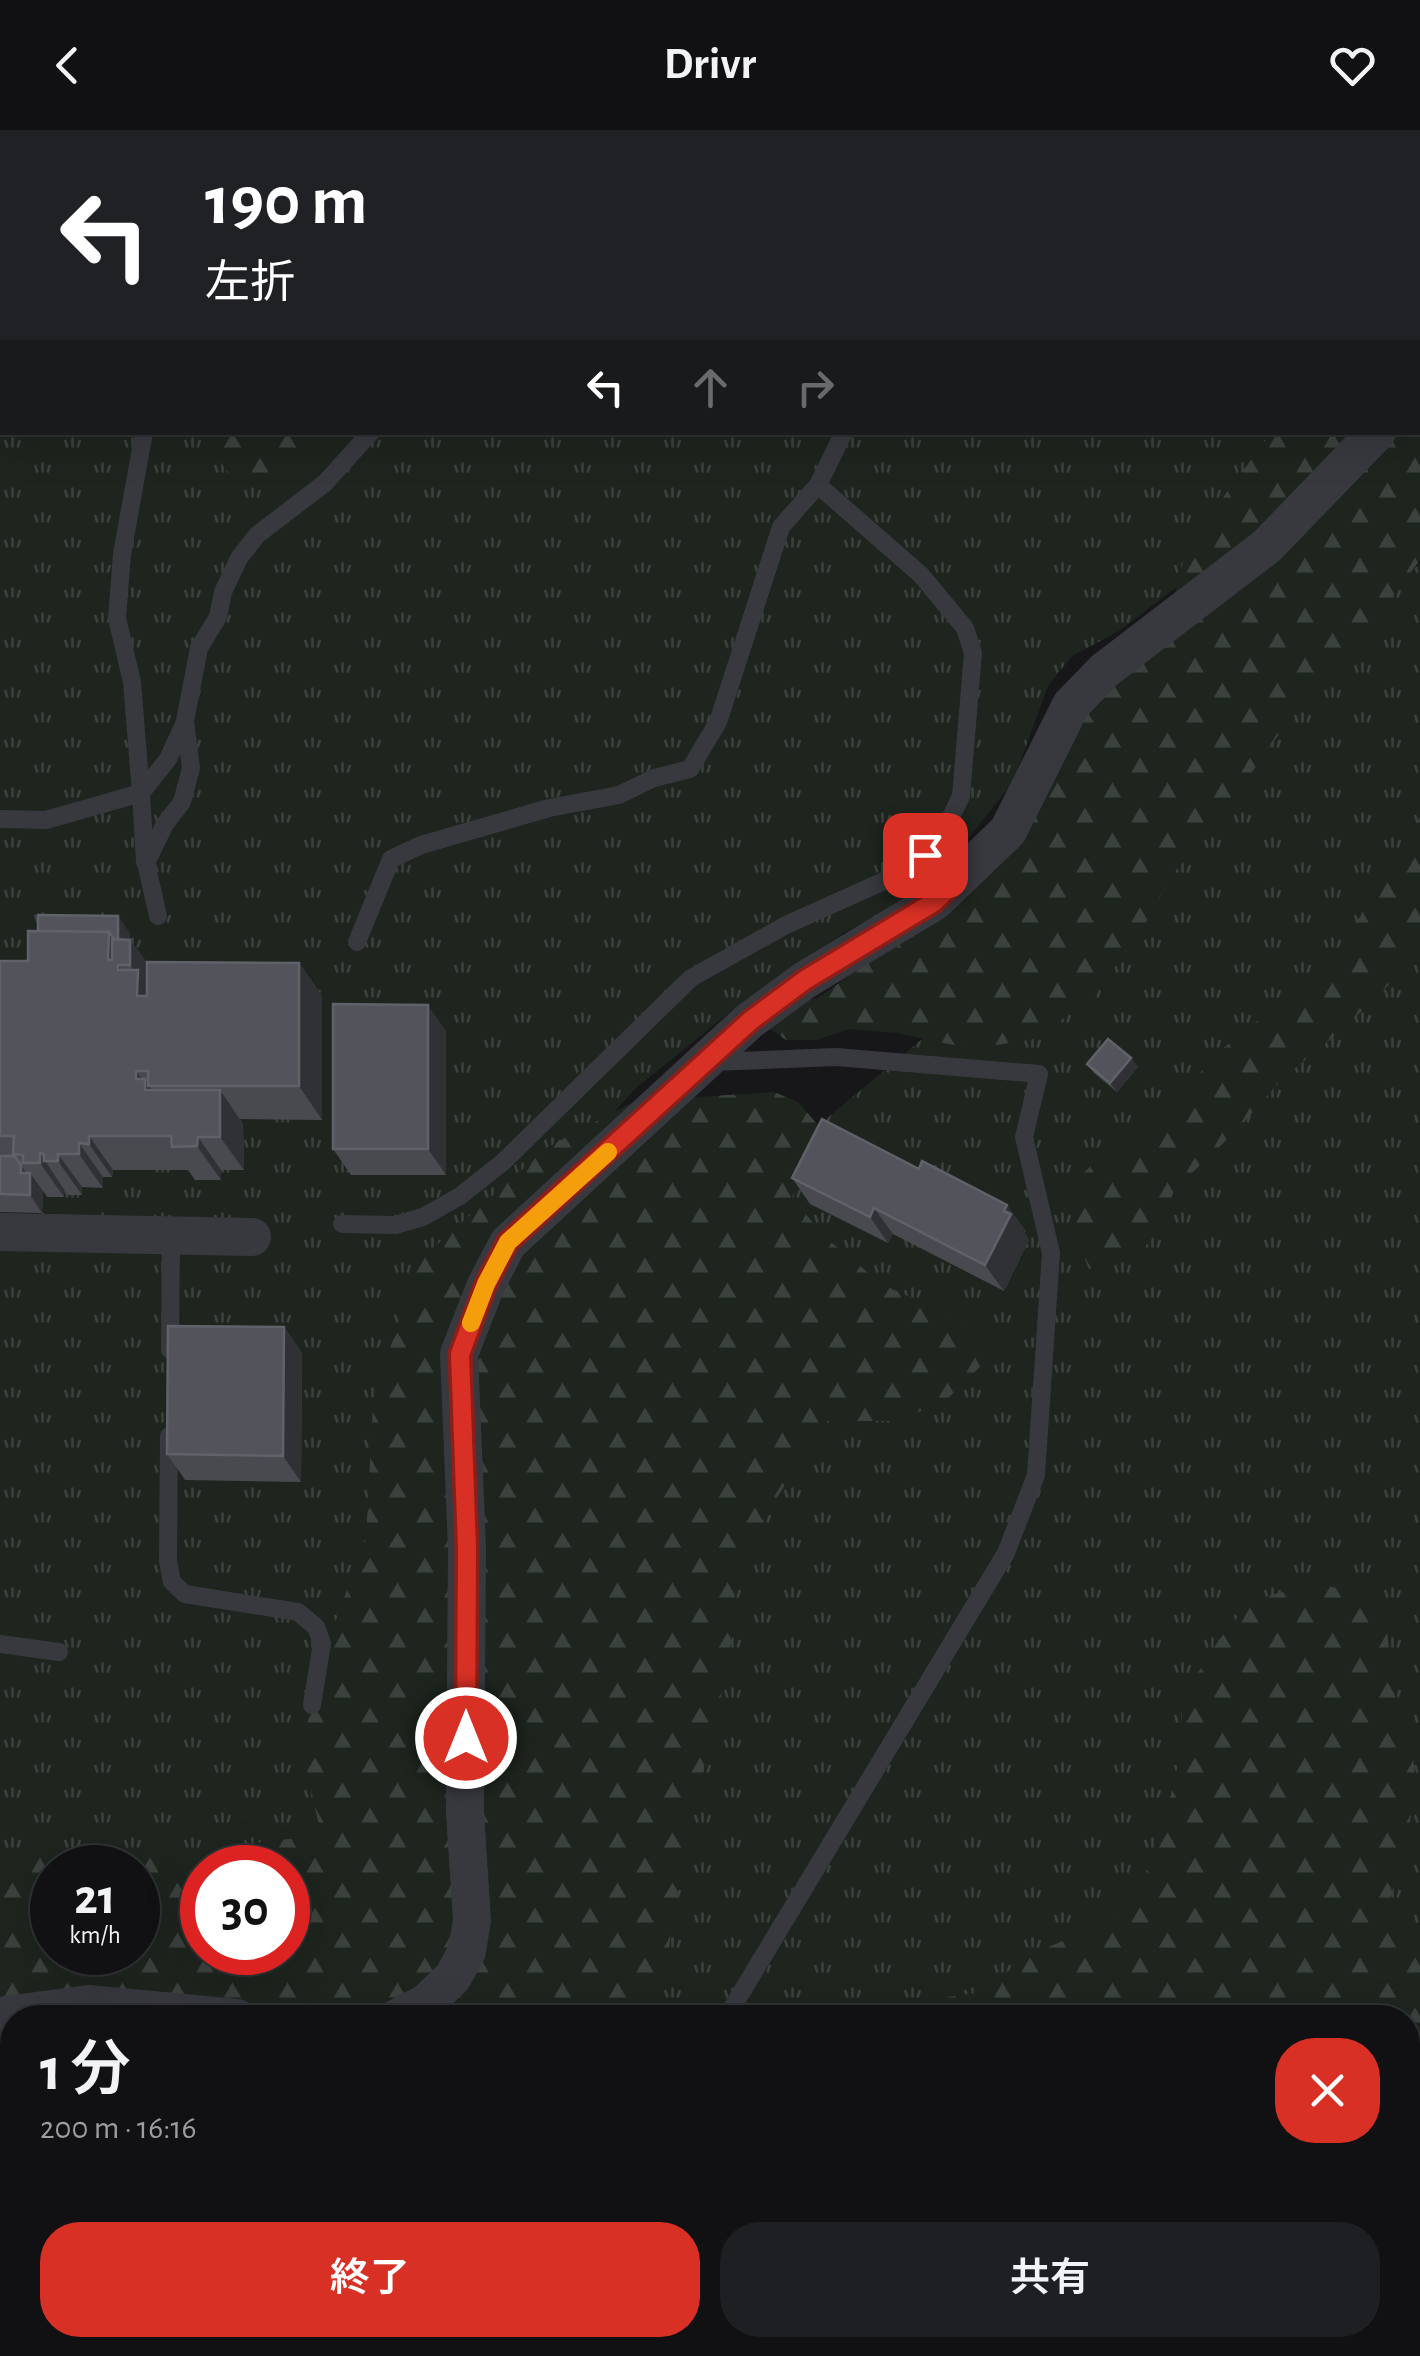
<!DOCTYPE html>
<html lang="ja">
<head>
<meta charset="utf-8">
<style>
  :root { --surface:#111114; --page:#1e1f22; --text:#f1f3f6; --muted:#9c9da0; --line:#303134; --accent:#d93025 }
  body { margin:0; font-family:"Alegreya Sans","Noto Sans JP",sans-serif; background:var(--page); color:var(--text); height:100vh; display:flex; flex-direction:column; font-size:38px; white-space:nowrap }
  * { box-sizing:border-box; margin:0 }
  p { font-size:32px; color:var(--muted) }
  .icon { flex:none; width:55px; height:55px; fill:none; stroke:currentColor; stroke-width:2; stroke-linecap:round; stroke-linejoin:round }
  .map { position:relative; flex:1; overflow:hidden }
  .drawer { position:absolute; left:0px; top:1875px; width:1420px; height:352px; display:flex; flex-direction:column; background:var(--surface); border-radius:40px 40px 0 0; box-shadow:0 10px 40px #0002,0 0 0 2px var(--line) }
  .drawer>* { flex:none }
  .top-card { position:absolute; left:0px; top:0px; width:1420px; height:305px; box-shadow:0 10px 40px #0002,0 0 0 2px var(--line); background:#202124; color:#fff; overflow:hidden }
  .speed { position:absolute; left:30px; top:1715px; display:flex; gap:20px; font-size:50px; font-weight:700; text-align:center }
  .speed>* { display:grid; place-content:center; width:130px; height:130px; border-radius:50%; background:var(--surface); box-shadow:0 10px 40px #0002,0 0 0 2px var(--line); line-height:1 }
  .speed small { font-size:25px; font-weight:400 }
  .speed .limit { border:15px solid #d22; background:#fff; color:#111 }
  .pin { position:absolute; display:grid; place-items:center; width:85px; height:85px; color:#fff; margin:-42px; border-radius:20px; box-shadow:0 5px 15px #0006 }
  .me { position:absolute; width:110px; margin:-55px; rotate:0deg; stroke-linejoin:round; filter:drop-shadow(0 0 8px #0008) }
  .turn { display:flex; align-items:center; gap:35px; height:210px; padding:0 40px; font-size:45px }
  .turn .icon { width:130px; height:130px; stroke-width:2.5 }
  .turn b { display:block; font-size:70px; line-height:85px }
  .lanes { display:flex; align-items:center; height:95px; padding:0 40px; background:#0003; justify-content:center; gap:50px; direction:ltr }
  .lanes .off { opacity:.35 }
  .round { display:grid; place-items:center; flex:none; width:105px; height:105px; border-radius:40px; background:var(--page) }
  .head { display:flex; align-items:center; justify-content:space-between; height:170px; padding:0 40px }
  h1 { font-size:60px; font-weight:600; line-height:75px }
  .cta { display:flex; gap:20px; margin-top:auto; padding:20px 40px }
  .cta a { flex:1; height:115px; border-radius:40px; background:var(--accent); color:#fff; font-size:40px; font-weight:600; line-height:115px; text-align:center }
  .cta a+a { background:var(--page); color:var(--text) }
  header { display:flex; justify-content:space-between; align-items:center; height:130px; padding:0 40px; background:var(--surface); font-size:45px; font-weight:600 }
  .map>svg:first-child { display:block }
  .grass { fill:url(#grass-tufts); fill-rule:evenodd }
  .forest { fill:url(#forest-firs); fill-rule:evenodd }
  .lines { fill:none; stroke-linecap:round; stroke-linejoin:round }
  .lane { stroke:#38393f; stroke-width:18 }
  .street { stroke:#38393f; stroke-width:38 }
  .wall { fill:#484a4f }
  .shaded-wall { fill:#303135; fill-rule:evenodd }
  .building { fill:#53545b; stroke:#60626a; stroke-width:2.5 }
  .route-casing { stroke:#8d1f18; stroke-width:25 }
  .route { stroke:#d93025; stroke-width:18 }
  .slow { stroke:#f59e0b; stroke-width:18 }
</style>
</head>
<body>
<header><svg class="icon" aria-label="back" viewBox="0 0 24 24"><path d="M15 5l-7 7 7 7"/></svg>Drivr<svg class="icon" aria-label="heart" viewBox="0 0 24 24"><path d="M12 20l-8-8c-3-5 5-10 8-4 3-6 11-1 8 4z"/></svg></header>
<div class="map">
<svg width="1420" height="2226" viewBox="0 0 1420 2226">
  <defs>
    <pattern id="grass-tufts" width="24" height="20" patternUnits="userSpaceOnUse" patternTransform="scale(2.5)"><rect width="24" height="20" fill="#1d251e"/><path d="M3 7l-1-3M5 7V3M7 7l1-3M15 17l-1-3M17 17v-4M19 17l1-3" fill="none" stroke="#3b423d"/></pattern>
    <pattern id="forest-firs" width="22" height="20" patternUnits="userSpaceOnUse" patternTransform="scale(2.5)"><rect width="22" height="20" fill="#1d251e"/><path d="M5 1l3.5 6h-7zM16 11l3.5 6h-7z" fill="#3b423d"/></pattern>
  </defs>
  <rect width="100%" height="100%" fill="#17171a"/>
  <!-- grass -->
  <g class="grass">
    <path d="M 0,0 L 1420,0 L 1418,225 L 1418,2 L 2,2 L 2,302 L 1351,303 L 1279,379 L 1119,501 L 1072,526 L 1048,556 L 1013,652 L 967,710 L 899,774 L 845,802 L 731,881 L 636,958 L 539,1064 L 437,1809 L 0,1872 ZM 52,1738 L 138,1738 L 138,1822 L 52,1822 ZM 202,1738 L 288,1738 L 288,1822 L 202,1822 Z"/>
    <polygon points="1420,433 1420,2226 0,2226 0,2025 12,2215 1408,2215 1408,1888 501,1887 548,1221 994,849"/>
  </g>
  <!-- forest -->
  <g class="forest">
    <polygon points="1420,3 1420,430 1369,498 1316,552 1218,690 1169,749 1144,796 1094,867 1034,909 972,919 897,903 849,899 817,910 786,910 770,899 791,874 818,868 862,837 927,799 976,755 1073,597 1107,560 1162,515 1187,416 1271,303 1418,302"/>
    <polygon points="198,303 343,303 268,359 238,355"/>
    <polygon points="1420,687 1420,799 1396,848 1344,898 1281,950 1238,999 1174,1060 1162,1097 1137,1126 1089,1139 1074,1102 1079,1047 1101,1027 1147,1007 1216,924 1274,878 1326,855 1353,796 1386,753"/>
    <path d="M 774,962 L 798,972 L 818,995 L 792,1068 L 826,1108 L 883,1155 L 984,1200 L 991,1226 L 945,1271 L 896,1291 L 827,1291 L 766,1384 L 735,1451 L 734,1497 L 717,1589 L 689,1691 L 658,1887 L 12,1888 L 12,2215 L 512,2215 L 498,2226 L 0,2226 L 0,1724 L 43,1720 L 140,1727 L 321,1705 L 302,1618 L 320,1534 L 366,1408 L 373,1273 L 417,1132 L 548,1017 L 635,971 ZM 52,1738 L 138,1738 L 138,1822 L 52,1822 ZM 202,1738 L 288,1738 L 288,1822 L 202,1822 Z"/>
    <polygon points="1310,1454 1358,1461 1384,1476 1393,1553 1411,1609 1416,1654 1406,1716 1388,1775 1420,1810 1420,2081 1408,2079 1408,1888 945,1887 948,1867 975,1863 1039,1821 1110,1791 1143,1751 1165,1689 1179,1630 1183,1566 1219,1510 1251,1471"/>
    <polygon points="794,2215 1051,2215 1058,2226 802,2226"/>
  </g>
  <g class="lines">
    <!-- lane -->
    <g class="lane">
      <polyline points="216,2 217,0"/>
      <polyline points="448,2 449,0"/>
      <polyline points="1032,2 1032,0"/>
      <polyline points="0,689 46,690 141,663 132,552 117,488 122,424 144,302"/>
      <polyline points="145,732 141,663 168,629 185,592"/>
      <polyline points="158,786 146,733 165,694 182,672 191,638 185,591 199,518 218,487 223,462 239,428 257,405 325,353 371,302"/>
      <polyline points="357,812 391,729 421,715 549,678 619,665 654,648 690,639 718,592 781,397 818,355 844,302"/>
      <polyline points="713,932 836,927 1039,944 1024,1007 1051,1123 1036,1345 1006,1423 726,1888"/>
      <polyline points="342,1094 395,1095 423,1087 460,1066 503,1032 691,848 786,795 895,746 939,712 961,666 973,523 965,498 921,445 818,355"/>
      <polyline points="170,1220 171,1105"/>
      <polyline points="169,1306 168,1431 172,1452 185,1464 298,1482 316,1497 322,1513 312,1575"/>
      <polyline points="0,1514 59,1522"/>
    </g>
    <!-- street -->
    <g class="street">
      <polyline points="1418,259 1420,256"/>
      <polyline points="0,1102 252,1107"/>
      <polyline points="0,1886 88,1874 237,1888"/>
      <polyline points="397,1888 426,1873 453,1847 467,1821 472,1790 465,1683 467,1418 459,1224 486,1155 508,1113 749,891 805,850 934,772 1008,701 1071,575 1105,540 1267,416 1377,302"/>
    </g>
  </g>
  <!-- wall -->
  <g class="wall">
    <polygon points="130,803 130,810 147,833 299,833 322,866 322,990 240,989 243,994 244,1040 221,1040 221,1050 195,1050 188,1040 113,1040 112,1047 103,1047 103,1058 82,1057 82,1065 68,1065 63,1058 64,1067 47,1067 43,1061 42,1083 0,1082 0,831 28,831"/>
    <polygon points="446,901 446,1045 351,1045 333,1019"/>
    <polygon points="1131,928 1138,937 1117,962 1094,943 1087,934"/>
    <polygon points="792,1048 1026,1101 1024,1103 1029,1110 1004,1161 893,1104 888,1113 810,1074"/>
    <polygon points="284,1197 302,1223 301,1352 185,1350 167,1324"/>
  </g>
  <!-- shaded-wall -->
  <g class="shaded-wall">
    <path d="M 118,786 L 130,803 L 130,810 L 154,843 L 161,874 L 132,864 L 108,830 L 109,802 ZM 118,835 L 130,835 L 137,845 L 137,863 Z"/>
    <polygon points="299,833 322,866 322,990 299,956"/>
    <polygon points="428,875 446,901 446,1045 428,1019"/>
    <polygon points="1131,928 1138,937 1117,962 1110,953"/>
    <polygon points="136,941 145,953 145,949 168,984 136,949"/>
    <polygon points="220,960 243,994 244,1040 220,1007"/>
    <polygon points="89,1006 113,1040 112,1047 89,1014"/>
    <polygon points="198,1007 221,1040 221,1050 197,1016"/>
    <polygon points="79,1013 103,1047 103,1058 79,1024"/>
    <polygon points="40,1023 63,1058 64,1067 40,1033"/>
    <polygon points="58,1024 82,1057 82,1065 58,1031"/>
    <polygon points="21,1035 30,1049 30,1043 43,1061 42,1083 30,1065 21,1043"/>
    <polygon points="1007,1075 1026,1101 1024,1103 1029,1110 1004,1161 985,1135 1004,1081"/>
    <polygon points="874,1078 893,1104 888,1113 870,1087"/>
    <polygon points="284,1197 302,1223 301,1352 283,1326"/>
  </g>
  <!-- building -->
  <g class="building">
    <polygon points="38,785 118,786 118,809 114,809 109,802 38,801"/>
    <polygon points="28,801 109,802 108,830 112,830 112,809 130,810 130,835 118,835 118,840 138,840 137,866 147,866 147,832 299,833 299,956 148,956 148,941 136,941 136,949 145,949 145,960 220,960 220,1007 198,1007 197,1016 172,1017 171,1006 89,1006 89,1014 79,1013 79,1024 58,1024 58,1031 44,1031 44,1024 40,1023 40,1033 23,1033 23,1025 13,1024 14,1006 0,1006 0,831 28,831"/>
    <polygon points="333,874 428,875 428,1019 333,1019"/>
    <polygon points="1108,909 1131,928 1110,953 1087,934"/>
    <polygon points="822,989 919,1039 922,1031 1007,1075 1004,1081 1011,1084 985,1135 874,1078 870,1087 792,1048"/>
    <polygon points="0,1026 15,1026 21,1035 21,1043 30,1043 30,1065 0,1064"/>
    <polygon points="168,1196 284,1197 283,1326 167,1324"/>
  </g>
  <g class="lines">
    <!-- route casing -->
    <g class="route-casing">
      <polyline id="route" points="466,1608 467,1418 460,1224 486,1154 508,1112 750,891 805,850 934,772 950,757 925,725"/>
    </g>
    <!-- route -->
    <use href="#route" class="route"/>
    <!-- slow -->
    <polyline class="slow" points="471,1193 486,1154 508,1112 608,1022"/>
  </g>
</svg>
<div class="speed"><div>21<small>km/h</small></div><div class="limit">30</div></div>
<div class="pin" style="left:925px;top:725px;background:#d93025"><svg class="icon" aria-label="arrive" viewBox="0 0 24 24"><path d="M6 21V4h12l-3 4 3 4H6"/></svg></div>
<svg class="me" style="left:466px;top:1608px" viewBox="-20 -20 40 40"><circle r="17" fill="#d93025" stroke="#fff" stroke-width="3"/><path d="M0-11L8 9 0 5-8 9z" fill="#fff"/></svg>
<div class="top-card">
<div class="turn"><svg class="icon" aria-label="left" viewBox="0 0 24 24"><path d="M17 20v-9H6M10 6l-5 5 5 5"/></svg><div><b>190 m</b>左折</div></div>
<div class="lanes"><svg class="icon" aria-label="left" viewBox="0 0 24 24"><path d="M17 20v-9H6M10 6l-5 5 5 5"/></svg><svg class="icon off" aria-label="ahead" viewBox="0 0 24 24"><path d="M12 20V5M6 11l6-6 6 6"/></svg><svg class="icon off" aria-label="right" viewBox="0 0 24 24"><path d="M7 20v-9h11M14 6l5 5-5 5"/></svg></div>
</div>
<section class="drawer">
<div class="head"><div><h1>1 分</h1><p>200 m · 16:16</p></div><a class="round" style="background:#d93025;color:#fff"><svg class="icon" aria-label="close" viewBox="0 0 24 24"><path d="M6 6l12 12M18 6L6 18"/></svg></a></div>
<div class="cta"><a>終了</a><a>共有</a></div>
</section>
</div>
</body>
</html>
